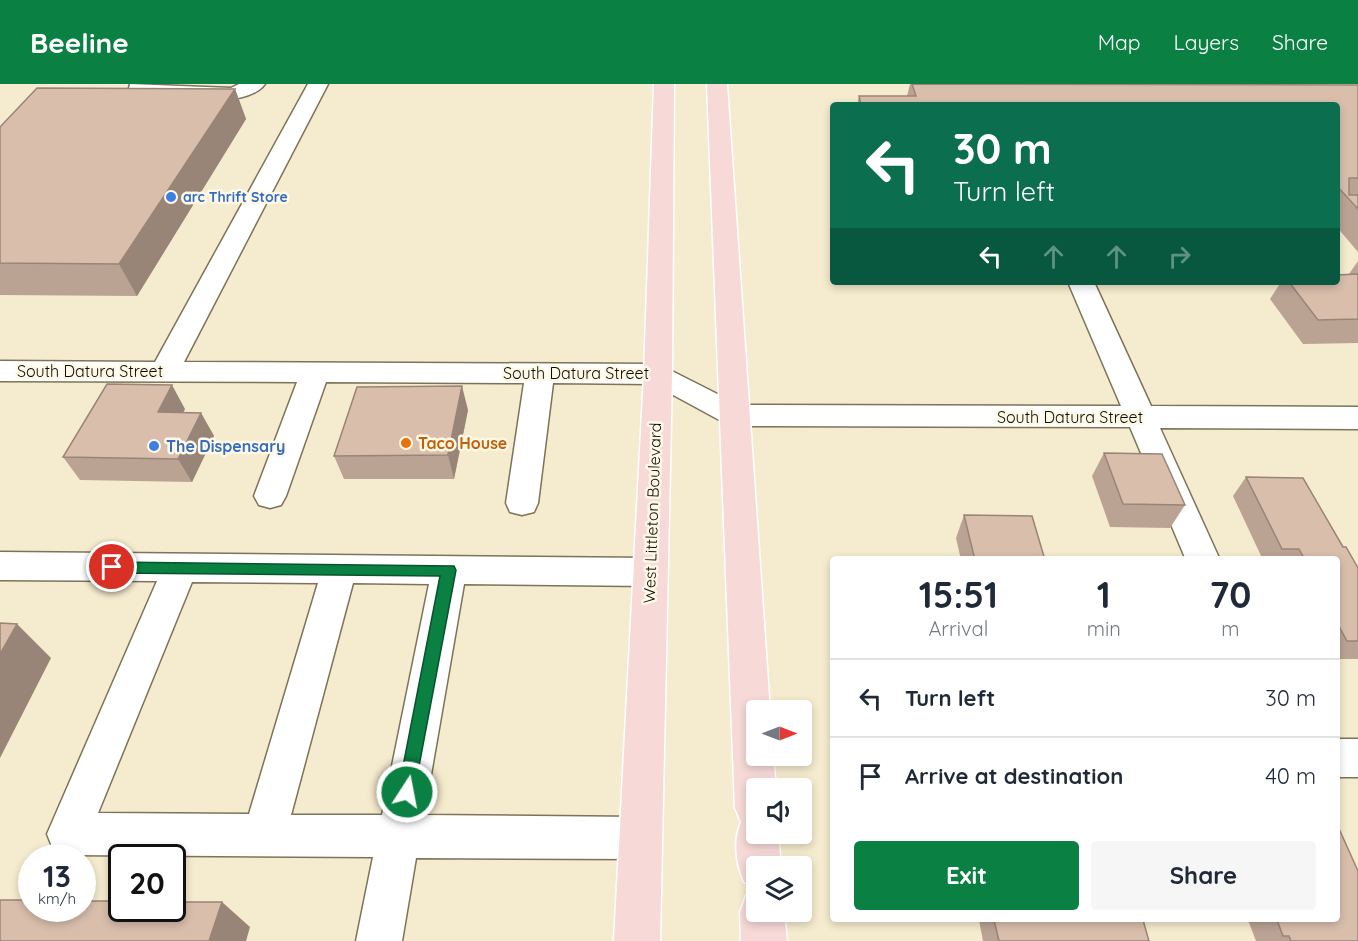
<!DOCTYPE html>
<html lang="en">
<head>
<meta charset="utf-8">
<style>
  :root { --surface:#fff; --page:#f6f6f7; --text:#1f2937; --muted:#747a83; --line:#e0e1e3; --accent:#0b8043 }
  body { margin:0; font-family:Quicksand,sans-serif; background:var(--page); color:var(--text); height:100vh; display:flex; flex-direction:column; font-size:22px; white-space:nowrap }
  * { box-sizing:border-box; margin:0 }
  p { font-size:20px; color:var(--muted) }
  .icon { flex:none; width:33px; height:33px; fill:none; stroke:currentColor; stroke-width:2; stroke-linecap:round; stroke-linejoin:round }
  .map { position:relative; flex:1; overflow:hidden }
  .sheet { position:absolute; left:830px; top:472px; width:510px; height:366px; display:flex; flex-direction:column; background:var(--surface); border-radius:6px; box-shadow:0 3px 9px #0003 }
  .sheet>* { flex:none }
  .banner { position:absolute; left:830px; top:18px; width:510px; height:183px; border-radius:6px; box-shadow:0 3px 9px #0003; background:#0b6e4f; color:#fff; overflow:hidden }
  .needle { width:39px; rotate:90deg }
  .controls { position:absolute; left:746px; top:616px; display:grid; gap:12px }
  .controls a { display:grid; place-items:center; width:66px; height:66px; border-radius:6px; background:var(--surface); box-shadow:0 3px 9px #0003; font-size:30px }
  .speed { position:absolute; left:18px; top:760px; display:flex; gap:12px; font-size:30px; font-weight:700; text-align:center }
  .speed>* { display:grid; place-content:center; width:78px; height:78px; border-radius:50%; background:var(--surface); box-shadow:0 3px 9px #0003; line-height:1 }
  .speed small { font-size:15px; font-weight:400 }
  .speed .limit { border:3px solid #111; border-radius:9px; background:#fff; color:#111 }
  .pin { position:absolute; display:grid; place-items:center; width:51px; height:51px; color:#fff; margin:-26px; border:3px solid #fff; border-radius:50%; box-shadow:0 2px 6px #0007 }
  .me { position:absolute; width:66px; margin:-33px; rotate:11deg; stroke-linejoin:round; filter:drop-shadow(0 0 4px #0008) }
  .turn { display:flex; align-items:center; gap:21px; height:126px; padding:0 24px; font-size:27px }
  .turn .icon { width:78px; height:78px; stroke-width:2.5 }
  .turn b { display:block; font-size:42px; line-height:51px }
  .lanes { display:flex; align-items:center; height:57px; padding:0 24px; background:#0003; justify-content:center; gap:30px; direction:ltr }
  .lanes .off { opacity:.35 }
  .eta { display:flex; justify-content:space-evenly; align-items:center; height:102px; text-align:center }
  .eta b { font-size:36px; font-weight:700; line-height:42px }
  .cta { display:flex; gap:12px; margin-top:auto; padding:12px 24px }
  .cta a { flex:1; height:69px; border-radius:6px; background:var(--accent); color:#fff; font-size:24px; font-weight:700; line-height:69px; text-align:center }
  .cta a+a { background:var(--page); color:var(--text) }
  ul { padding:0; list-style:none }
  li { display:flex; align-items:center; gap:18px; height:78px; padding:0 24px; border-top:2px solid var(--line) }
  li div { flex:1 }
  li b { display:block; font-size:22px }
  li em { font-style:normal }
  header { display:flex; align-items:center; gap:36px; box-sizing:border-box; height:84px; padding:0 30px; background:var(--accent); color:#fff }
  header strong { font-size:28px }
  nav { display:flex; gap:33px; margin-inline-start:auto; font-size:21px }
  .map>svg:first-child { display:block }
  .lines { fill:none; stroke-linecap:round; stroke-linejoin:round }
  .minor-casing { stroke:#7c7359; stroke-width:3 }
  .major-casing { stroke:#fff; stroke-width:3 }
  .minor { fill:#fff; fill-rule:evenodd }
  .major { fill:#f7dad8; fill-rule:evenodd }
  .wall { fill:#bba394 }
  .shaded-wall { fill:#988578 }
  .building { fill:#d9beac; stroke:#988578; stroke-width:1.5 }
  .route { fill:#0b8043; stroke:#07532c; stroke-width:1.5 }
  .shop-dot { fill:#3f7fe0; stroke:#fef9e7; stroke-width:2 }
  .food-dot { fill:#e8710a; stroke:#fef9e7; stroke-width:2 }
  .labels { text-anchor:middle; stroke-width:5; stroke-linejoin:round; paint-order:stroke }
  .far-shop-label { font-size:14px; font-weight:bold; fill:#366cbe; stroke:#fef9e7; text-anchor:start }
  .street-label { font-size:16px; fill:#0e0b03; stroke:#fef9e7 }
  .food-label { font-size:16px; font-weight:bold; fill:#c56008; stroke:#fef9e7; text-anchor:start }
  .shop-label { font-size:16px; font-weight:bold; fill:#366cbe; stroke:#fef9e7; text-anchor:start }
</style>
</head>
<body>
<header>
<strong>Beeline</strong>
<nav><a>Map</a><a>Layers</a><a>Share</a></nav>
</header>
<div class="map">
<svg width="1358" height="857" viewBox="0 0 1358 857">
  <rect width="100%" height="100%" fill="#f5ebce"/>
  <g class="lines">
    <!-- minor casing -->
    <g class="minor-casing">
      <g id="minor">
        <path d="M 130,0 L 231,4 L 239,0 L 265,0 C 247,26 167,15 138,14 L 131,12 L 128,8 Z"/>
        <polygon points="308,0 328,0 184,278 658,280 739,321 1121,322 1068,198 1094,198 1151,322 1358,323 1358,345 1160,344 1220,476 1186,476 1130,343 734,342 723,338 653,300 553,299 538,419 534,428 522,431 510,428 506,419 524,299 326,298 286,412 281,421 270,424 259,421 254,412 297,298 0,297 0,277 155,278"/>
        <path d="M 0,468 L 650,474 L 662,478 L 667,488 L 662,498 L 650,502 L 464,500 L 424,731 L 640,733 L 655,739 L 661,754 L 655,769 L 640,775 L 416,774 L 402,857 L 356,857 L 373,773 L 68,771 L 53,765 L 47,750 L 157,497 L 0,496 ZM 192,498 L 318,499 L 249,730 L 98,729 ZM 353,499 L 429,500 L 382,731 L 291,731 Z"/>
        <rect x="1336" y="655" width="22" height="38"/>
      </g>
    </g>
    <!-- major casing -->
    <g class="major-casing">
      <g id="major">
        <polygon points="654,0 674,0 672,290 660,857 614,857 644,290"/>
        <path d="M 707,0 L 727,0 L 770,627 L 756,627 L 756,672 L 773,672 L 776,705 L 756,705 L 756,750 L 778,750 L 781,783 L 756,783 L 756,804 L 744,798 C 736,779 733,757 741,738 L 735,724 Z"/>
        <polygon points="756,808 756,828 784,828 787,857 741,857 740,828 746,812"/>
      </g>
    </g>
    <!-- minor -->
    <use href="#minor" class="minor"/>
    <!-- major -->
    <use href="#major" class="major"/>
  </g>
  <!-- wall -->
  <g class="wall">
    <polygon points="910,0 1358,1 1358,168 1336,142 1336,21 857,21 859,12 907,12"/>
    <polygon points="235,5 246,35 137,212 0,211 0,43"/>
    <polygon points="1358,177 1358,259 1303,260 1270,215 1281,198 1336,198 1349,190"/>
    <polygon points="853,198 1010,198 854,200"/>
    <polygon points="185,325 183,328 201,329 214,352 192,398 80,396 63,373"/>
    <polygon points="468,326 454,395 344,395 334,372"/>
    <polygon points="1104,369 1185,421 1170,444 1110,443 1092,392"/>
    <polygon points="1246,393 1343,463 1358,484 1358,575 1336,575 1336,476 1263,476 1233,412"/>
    <polygon points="964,431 1045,476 961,476 956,454"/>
    <polygon points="979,836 1143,836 1149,857 983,857"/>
    <polygon points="1248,836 1336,836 1358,857 1256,857"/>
  </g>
  <!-- shaded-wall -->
  <g class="shaded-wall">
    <polygon points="235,5 246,35 137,212 119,180"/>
    <polygon points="172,301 185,325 172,351 158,328"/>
    <polygon points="462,302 468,326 454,395 448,371"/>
    <polygon points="201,329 214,352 192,398 178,375"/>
    <polygon points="17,540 51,574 0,674 0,570"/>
    <polygon points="222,818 250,843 246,857 209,857"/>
  </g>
  <!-- building -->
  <g class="building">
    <polygon points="912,0 1358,1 1358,94 1349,94 1349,111 1358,111 1358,125 1336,101 1336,21 861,21 859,12 916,12"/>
    <polygon points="37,4 235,5 119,180 0,179 0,43"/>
    <polygon points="1358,190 1358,235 1318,236 1289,198 1336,198 1336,191"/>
    <polygon points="107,300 172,301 158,328 201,329 178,375 63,373"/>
    <polygon points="462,302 448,371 334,372 357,303"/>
    <polygon points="1104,369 1162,370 1185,421 1123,420"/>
    <polygon points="1246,393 1303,394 1343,463 1346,463 1358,484 1358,557 1347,557 1336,537 1336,476 1305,476 1299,465 1282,465"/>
    <polygon points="964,431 1032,432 1045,476 975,476"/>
    <polygon points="0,539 17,540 0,570"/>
    <polygon points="1336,738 1358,787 1358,857 1291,857 1289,852 1283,852 1277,836 1336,836"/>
    <polygon points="0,816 32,816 32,825 82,825 82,817 122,817 122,825 172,825 172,818 222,818 209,857 0,857"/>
    <polygon points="994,836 1143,836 1149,857 999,857"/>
  </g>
  <!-- route -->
  <polygon class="route" points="112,478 454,482 456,486 413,714 407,716 401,714 398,708 440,492 112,489 105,483"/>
  <!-- markers -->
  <g class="shop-dot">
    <circle cx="171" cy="113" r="6"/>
    <circle cx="154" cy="362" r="6"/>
  </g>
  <circle class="food-dot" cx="406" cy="359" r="6"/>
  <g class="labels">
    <!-- far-shop labels -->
    <g class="far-shop-label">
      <text x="183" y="118">arc Thrift Store</text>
    </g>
    <!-- street labels -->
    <g class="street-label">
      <text x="90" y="293">South Datura Street</text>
      <text x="576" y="295">South Datura Street</text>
      <text x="1070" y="339">South Datura Street</text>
      <text transform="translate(652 429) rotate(-88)" y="6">West Littleton Boulevard</text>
    </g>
    <!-- food labels -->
    <g class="food-label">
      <text x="418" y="365">Taco House</text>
    </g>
    <!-- shop labels -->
    <g class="shop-label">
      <text x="166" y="368">The Dispensary</text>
    </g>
  </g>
</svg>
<div class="controls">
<a><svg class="needle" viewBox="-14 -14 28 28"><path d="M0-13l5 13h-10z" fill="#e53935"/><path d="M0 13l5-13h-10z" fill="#747a83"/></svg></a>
<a><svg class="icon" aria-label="sound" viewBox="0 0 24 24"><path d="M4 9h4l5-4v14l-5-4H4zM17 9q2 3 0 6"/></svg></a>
<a><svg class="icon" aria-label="layers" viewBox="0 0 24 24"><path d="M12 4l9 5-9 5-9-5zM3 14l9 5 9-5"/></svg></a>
</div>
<div class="speed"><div>13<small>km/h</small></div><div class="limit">20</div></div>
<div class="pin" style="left:112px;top:483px;background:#d93025"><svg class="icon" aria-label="arrive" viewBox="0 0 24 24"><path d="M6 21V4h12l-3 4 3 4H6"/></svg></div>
<svg class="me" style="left:407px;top:708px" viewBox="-20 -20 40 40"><circle r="17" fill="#0b8043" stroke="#fff" stroke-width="3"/><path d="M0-11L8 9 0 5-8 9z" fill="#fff"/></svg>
<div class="banner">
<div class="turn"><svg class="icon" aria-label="left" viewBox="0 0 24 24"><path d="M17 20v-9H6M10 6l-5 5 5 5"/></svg><div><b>30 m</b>Turn left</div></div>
<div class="lanes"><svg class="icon" aria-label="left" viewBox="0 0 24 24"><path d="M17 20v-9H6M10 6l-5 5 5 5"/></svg><svg class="icon off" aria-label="ahead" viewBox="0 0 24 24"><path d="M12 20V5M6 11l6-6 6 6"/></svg><svg class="icon off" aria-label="ahead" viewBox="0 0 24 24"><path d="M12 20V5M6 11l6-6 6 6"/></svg><svg class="icon off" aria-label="right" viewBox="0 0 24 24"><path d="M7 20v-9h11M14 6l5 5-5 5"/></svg></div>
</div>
<section class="sheet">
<div class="eta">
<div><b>15:51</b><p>Arrival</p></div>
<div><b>1</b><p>min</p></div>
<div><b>70</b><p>m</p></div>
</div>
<ul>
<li><svg class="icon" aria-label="left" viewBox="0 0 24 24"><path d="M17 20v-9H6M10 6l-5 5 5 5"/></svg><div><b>Turn left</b></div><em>30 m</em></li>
<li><svg class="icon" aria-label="arrive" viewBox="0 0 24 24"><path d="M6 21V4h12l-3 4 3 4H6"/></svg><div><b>Arrive at destination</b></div><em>40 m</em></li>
</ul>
<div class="cta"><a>Exit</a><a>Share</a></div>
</section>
</div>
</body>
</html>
